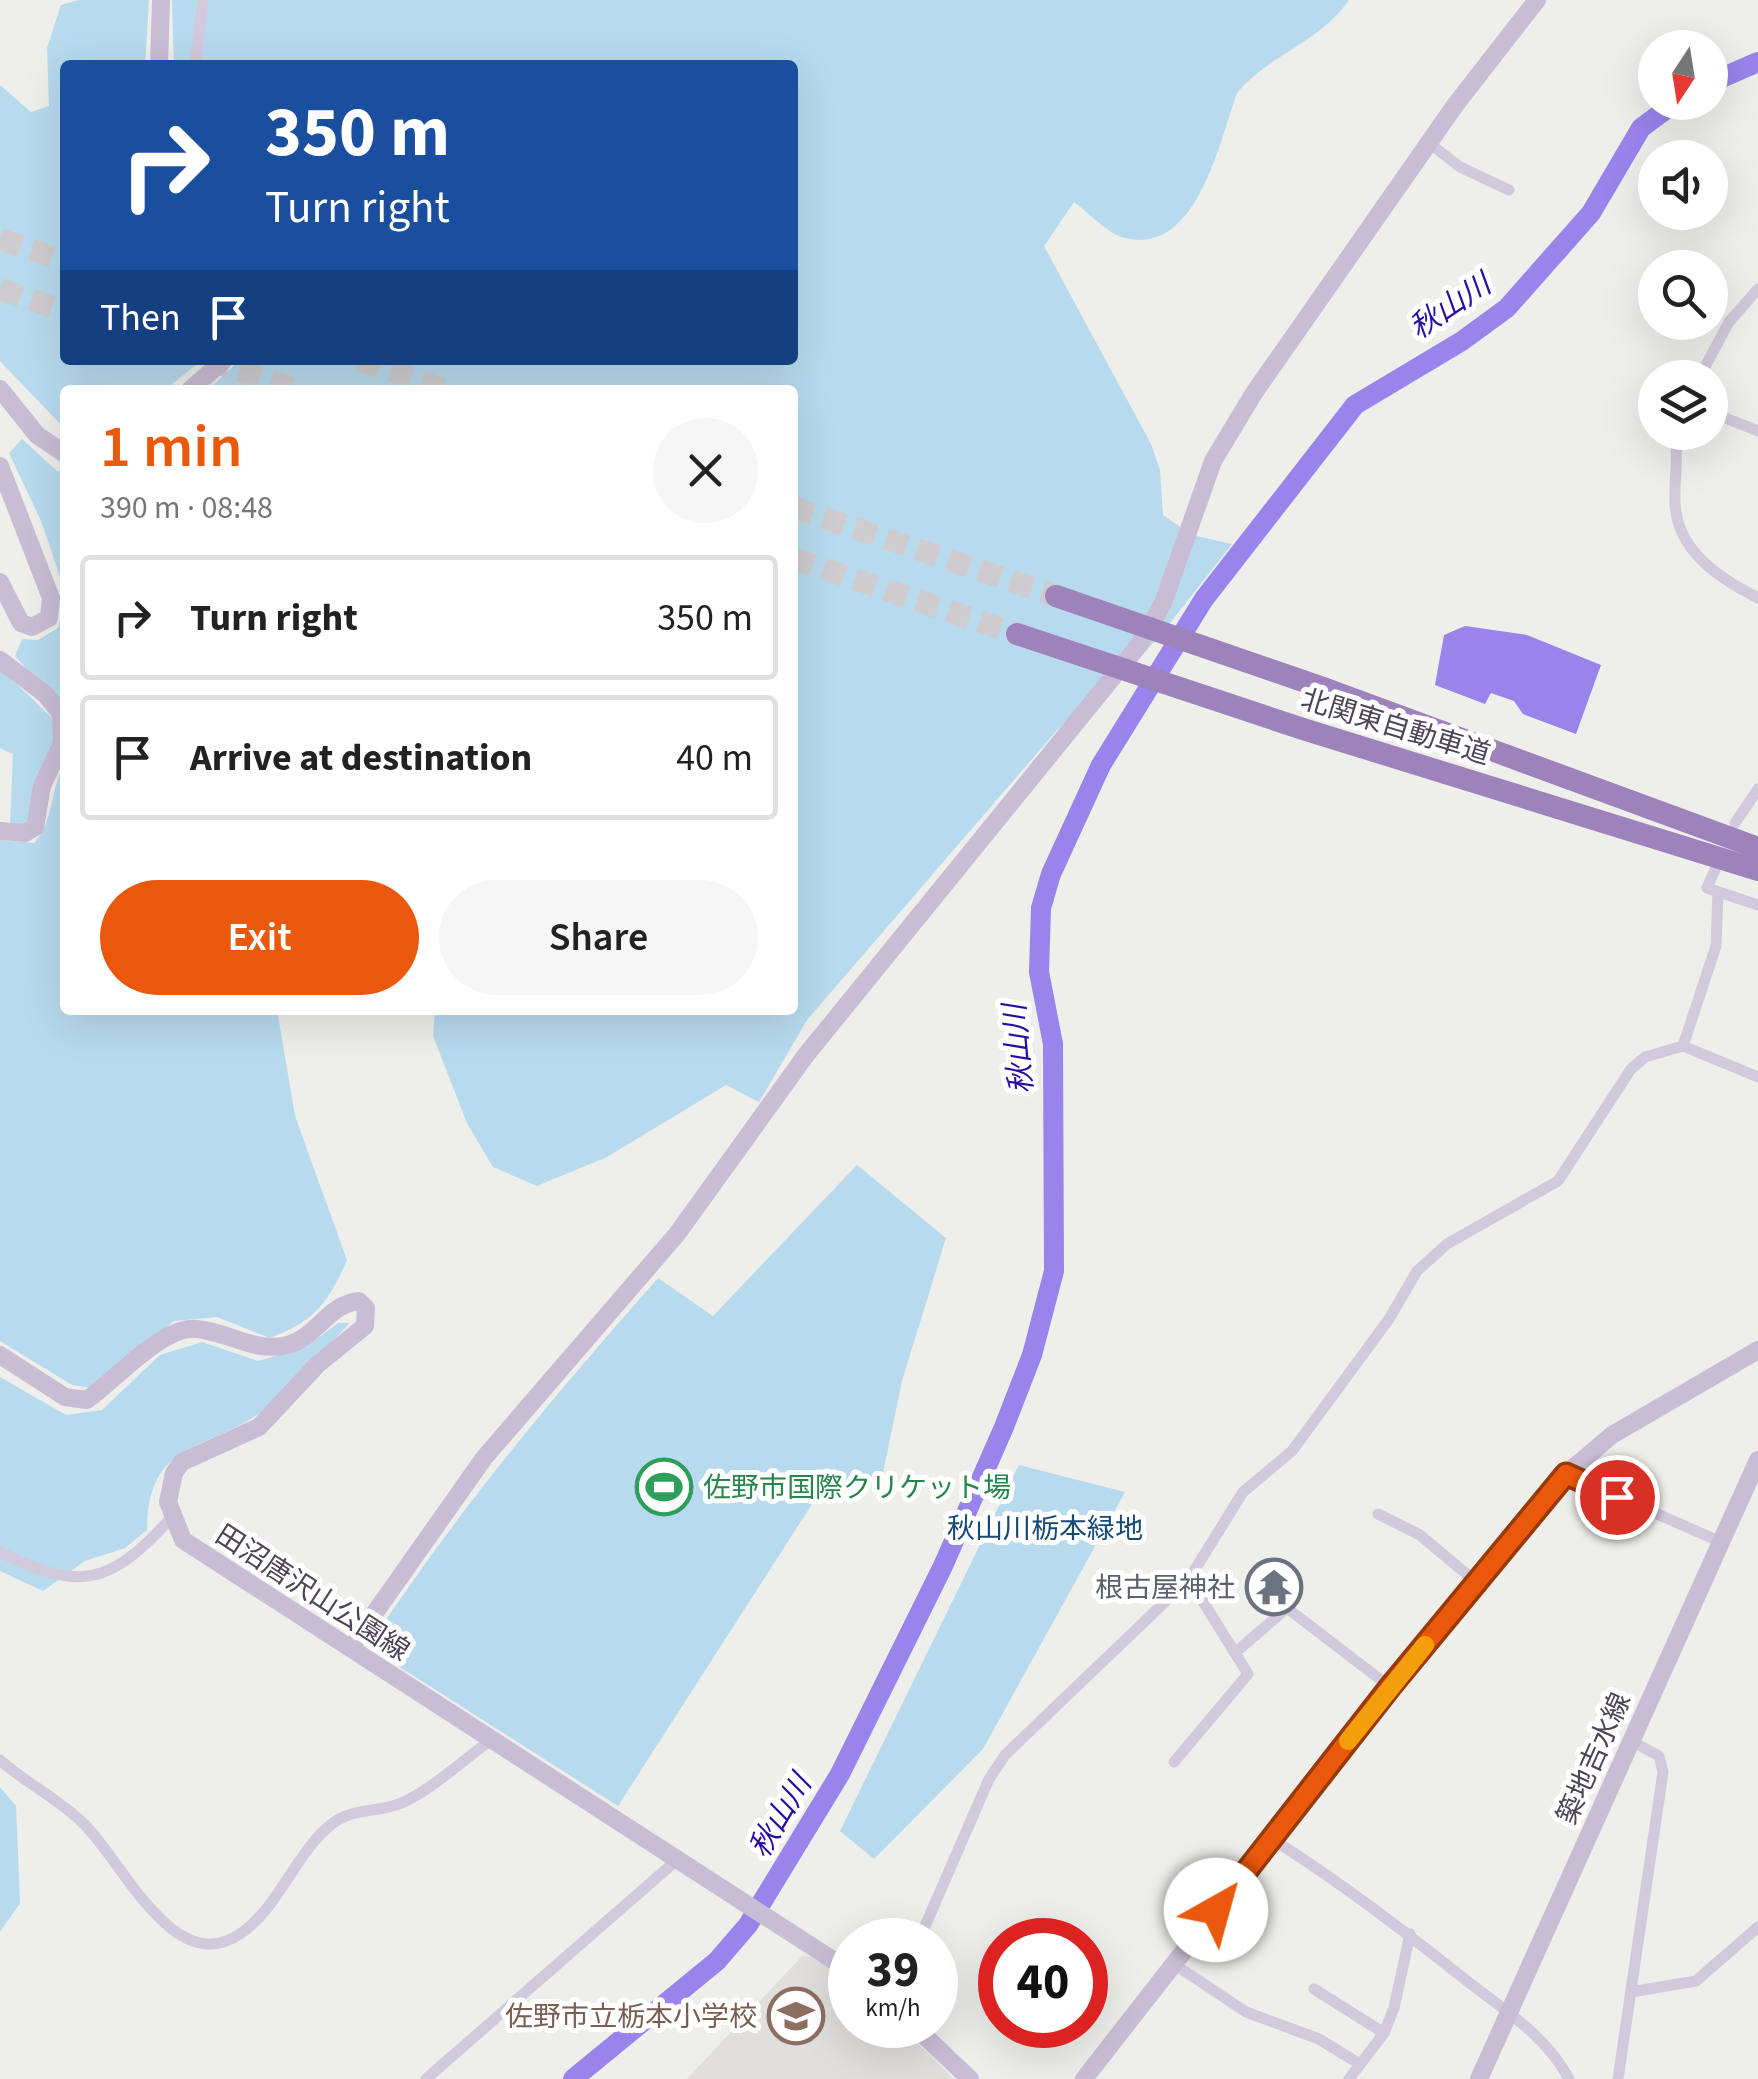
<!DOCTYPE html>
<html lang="en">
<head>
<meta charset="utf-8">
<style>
  :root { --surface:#fff; --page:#f6f6f6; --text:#222; --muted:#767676; --line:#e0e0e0; --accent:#ea580c }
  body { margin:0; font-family:"Source Sans 3","Noto Sans JP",sans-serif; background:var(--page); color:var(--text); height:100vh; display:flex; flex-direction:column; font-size:38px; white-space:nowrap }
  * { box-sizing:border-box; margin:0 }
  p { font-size:32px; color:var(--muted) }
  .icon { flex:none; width:55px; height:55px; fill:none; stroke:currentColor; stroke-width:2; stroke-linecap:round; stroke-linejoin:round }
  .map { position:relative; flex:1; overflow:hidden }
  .drawer { position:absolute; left:60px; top:385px; width:738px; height:630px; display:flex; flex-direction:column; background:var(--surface); border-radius:10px; box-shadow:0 10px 40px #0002 }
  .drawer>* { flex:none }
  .banner { position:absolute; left:60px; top:60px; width:738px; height:305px; border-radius:10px; box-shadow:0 10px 40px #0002; background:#1a4fa0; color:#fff; overflow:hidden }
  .needle { width:65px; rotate:192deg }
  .buttons { position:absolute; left:1638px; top:30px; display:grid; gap:20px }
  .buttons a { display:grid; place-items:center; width:90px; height:90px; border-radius:50%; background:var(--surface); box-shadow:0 10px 40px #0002; font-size:50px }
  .speed { position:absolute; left:828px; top:1918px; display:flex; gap:20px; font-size:50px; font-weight:700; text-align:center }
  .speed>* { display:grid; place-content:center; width:130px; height:130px; border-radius:50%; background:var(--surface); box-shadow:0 10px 40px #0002; line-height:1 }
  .speed small { font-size:25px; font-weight:400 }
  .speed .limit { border:15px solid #d22; background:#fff; color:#111 }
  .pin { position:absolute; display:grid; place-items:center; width:85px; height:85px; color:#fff; margin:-42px; border:5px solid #fff; border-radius:50%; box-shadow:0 2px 10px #0007 }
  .me { position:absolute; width:110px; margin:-55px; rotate:38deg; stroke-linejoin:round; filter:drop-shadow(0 0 8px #0008) }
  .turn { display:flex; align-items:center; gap:35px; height:210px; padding:0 40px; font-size:45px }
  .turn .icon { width:130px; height:130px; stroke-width:2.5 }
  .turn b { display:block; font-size:70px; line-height:85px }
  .then { display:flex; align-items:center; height:95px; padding:0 40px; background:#0003; gap:20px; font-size:38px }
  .round { display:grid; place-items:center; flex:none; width:105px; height:105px; border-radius:52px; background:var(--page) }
  .headline { display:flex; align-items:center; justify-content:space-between; height:170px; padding:0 40px }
  h1 { font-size:60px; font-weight:600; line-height:75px; color:var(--accent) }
  .cta { display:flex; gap:20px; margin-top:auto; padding:20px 40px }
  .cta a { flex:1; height:115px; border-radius:60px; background:var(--accent); color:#fff; font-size:40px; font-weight:600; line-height:115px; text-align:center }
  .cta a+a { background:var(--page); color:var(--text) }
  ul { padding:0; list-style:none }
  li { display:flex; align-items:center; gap:30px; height:125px; margin:0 20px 15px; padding:0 20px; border:5px solid var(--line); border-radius:10px }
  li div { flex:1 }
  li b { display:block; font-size:38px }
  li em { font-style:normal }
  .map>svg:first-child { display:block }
  .education { fill:#e0dfdd }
  .green { fill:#b8daee }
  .water { fill:#9884eb }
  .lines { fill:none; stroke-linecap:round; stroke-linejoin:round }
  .river { stroke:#9884eb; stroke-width:20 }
  .highway-tunnel { stroke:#ceccce; stroke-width:22; stroke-dasharray:22 11; stroke-linecap:butt }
  .street { stroke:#d1c9dc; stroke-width:11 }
  .secondary { stroke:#c9bdd5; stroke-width:18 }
  .highway { stroke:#9e82bb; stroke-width:22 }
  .route-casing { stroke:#983908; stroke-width:25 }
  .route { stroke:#ea580c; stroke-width:18 }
  .slow { stroke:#f59e0b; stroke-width:18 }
  .labels { text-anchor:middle; stroke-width:10; stroke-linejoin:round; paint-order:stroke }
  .street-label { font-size:28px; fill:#4d4458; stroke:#fff }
  .leisure-label { font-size:28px; fill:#27864d; stroke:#fff; text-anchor:start }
  .park-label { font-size:28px; fill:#164978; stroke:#fff }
  .worship-label { font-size:28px; fill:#5b616d; stroke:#fff; text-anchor:end }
  .education-label { font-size:28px; fill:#785e54; stroke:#fff; text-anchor:end }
  .water-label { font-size:30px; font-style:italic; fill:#290ca4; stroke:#fff }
</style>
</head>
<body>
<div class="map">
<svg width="1758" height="2079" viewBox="0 0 1758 2079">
  <rect width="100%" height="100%" fill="#eeeeeb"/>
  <!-- education -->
  <polygon class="education" points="802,1956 814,1957 850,1984 850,2025 899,2025 954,2079 687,2079"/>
  <!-- green -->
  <g class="green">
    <polygon points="79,0 149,0 145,65 65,65 65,360 202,360 165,390 65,390 65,429 0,361 0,85 31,112 49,106 47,48 61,5"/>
    <path d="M 172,0 L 1349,0 C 1320,42 1269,55 1237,93 C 1219,142 1197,256 1125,238 C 1108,234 1089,213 1074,202 L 1044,246 L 1151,444 L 1160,470 L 1163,515 L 1192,535 L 1232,544 L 1163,632 L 1137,661 L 1057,730 L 807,1020 L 759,1102 L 726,1085 L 607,1157 L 537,1186 L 493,1167 L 467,1123 L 433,1036 L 435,1010 L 792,1010 L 792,390 L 208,390 L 240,360 L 792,360 L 792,65 L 174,65 Z"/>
    <polygon points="22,439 57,471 65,471 65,591 41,521 9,453"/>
    <polygon points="65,604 65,712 15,656 22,639 38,640 58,628"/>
    <polygon points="0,668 54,720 55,739 27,824 10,825 13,754 0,748"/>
    <path d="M 65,762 L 65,1010 L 277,1010 L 295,1116 L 347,1260 C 328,1303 315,1321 270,1338 L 217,1317 L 174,1321 L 91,1388 L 72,1385 L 0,1341 L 0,840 L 34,843 C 53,825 51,786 65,762 Z"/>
    <path d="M 857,1165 L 946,1238 L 902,1381 L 883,1473 L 814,1501 L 618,1806 L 373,1650 L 370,1644 C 457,1511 553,1397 658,1278 L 713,1316 Z"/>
    <path d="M 338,1323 L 350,1323 C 322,1351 294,1389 261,1412 C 203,1453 148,1440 147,1530 L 125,1548 L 85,1561 L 43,1591 L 0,1571 L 0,1377 L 66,1415 L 102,1410 L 160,1355 L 202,1342 L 258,1361 L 306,1347 Z"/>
    <polygon points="1019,1465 1125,1492 983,1749 874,1859 840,1831"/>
    <polygon points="0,1787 16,1806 20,1903 0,1932"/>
  </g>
  <!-- water -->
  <polygon class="water" points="1465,626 1527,635 1601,665 1576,734 1523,714 1514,701 1491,693 1485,704 1435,685 1444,635"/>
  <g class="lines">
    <!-- river -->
    <g class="river">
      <polyline points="1710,83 1758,62"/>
      <polyline points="573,2079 717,1961 748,1925 840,1774 943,1566 1004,1427 1032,1355 1054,1271 1053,1044 1039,972 1041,908 1051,874 1101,765 1204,599 1355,405 1462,341 1507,308 1591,213 1641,128 1676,102"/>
    </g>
    <!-- highway-tunnel -->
    <g class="highway-tunnel">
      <polyline points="0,239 65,261"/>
      <polyline points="0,289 65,311"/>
      <polyline points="208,360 297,390"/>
      <polyline points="359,360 447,390"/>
      <polyline points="792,507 1056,596"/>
      <polyline points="792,558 1017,634"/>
    </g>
    <!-- street -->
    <g class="street">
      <polyline points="195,65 203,0"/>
      <polyline points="1429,143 1460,167 1509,190"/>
      <polyline points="1699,378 1729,322 1758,289"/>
      <polyline points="1710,412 1758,431"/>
      <path d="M 1675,432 C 1679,457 1674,479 1675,503 C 1677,551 1719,578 1758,598"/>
      <polyline points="1735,823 1758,789"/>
      <polyline points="1715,870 1707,888 1758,905"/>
      <polyline points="1683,1046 1716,946 1718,892"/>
      <polyline points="1566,1474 1721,1542"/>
      <polyline points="1378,1514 1420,1535 1476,1582"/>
      <path d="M 0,1552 C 81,1593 111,1584 171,1518"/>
      <polyline points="1237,1651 1287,1608 1390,1687"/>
      <path d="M 0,1760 C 26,1783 60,1800 84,1824 C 125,1865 174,1978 240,1934 C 279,1908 296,1851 333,1823 C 355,1807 381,1813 404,1802 C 435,1787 463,1760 491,1740"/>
      <polyline points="1174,1762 1248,1674 1189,1579"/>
      <path d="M 1272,1839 C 1342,1883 1405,1932 1471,1984 C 1507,2012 1547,2037 1569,2079"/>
      <polyline points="919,1940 989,1779 1005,1755 1189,1579 1243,1492 1292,1451 1389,1319 1417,1271 1447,1244 1558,1181 1631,1069 1645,1057 1683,1046 1758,1077"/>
      <polyline points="1174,1964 1246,2012 1319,2039 1358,2063"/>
      <polyline points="1314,1989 1384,2033"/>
      <polyline points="1631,1992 1696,1981 1758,1927"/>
      <polyline points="426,2079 678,1859"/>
      <polyline points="1349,2079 1384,2033 1394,2008 1410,1934"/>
      <polyline points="1618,2079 1663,1772 1659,1756 1631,1741"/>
    </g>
    <!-- secondary -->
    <g class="secondary">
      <polyline points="159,65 161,0"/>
      <polyline points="0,389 37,435 65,454"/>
      <polyline points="190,390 224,360"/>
      <polyline points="0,466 51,598 49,618 32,627 21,623 0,582"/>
      <polyline points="0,660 45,694 61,714 62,743 42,786 35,827 25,833 0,831"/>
      <path d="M 0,1355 L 65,1397 L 87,1400 C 114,1381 163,1325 197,1329 C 229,1332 253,1353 288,1345 C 317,1337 328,1304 359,1301 L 366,1308 L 365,1326 L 318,1364 L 259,1427 L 182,1462 L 174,1473 L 168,1502 L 183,1540 L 850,1971"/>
      <polyline points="350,1648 484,1458 677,1234 806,1055 1139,645 1163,603 1213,461 1254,393 1456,104 1537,0"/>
      <polyline points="913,2025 970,2079"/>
      <polyline points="1084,2079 1390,1687 1566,1474 1612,1435 1758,1350"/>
      <polyline points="1479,2079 1758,1460"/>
    </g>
    <!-- highway -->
    <g class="highway">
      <polyline points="1056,596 1323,688 1758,848"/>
      <polyline points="1017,634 1303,729 1758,870"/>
    </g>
  </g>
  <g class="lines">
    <!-- route casing -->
    <g class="route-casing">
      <polyline id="route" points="1216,1910 1390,1687 1566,1474 1617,1497"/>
    </g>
    <!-- route -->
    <use href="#route" class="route"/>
    <!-- slow -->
    <polyline class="slow" points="1348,1741 1425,1645"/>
  </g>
  <!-- icons -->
  <defs>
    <g id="stadium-ring" transform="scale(2.875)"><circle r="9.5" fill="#fff" stroke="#2e9e5b" stroke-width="1.5"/><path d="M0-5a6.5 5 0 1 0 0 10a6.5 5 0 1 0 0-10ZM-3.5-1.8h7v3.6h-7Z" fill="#2e9e5b"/></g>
    <g id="temple-ring" transform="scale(2.875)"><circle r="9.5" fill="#fff" stroke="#6b7280" stroke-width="1.5"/><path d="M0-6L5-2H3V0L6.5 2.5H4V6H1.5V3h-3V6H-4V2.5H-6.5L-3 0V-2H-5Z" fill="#6b7280"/></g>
    <g id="school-ring" transform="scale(2.875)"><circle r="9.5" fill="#fff" stroke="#8d6e63" stroke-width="1.5"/><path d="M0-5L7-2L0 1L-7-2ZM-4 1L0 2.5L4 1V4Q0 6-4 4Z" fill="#8d6e63"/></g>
  </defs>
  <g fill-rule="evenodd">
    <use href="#stadium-ring" x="664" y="1487"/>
    <use href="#temple-ring" x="1274" y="1587"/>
    <use href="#school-ring" x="796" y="2016"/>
  </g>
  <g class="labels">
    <!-- street labels -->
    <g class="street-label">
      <text transform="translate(1396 726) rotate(17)" y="10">北関東自動車道</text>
      <text transform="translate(313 1592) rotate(33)" y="10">田沼唐沢山公園線</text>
      <text transform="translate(1593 1758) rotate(-66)" y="10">築地吉水線</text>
    </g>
    <!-- leisure labels -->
    <g class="leisure-label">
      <text x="703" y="1497">佐野市国際クリケット場</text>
    </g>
    <!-- park labels -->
    <g class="park-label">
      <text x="1045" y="1538">秋山川栃本緑地</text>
    </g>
    <!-- worship labels -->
    <g class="worship-label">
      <text x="1235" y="1597">根古屋神社</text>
    </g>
    <!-- education labels -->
    <g class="education-label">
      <text x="757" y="2026">佐野市立栃本小学校</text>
    </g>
    <!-- water labels -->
    <g class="water-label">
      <text transform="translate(1450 306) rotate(-34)" y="10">秋山川</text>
      <text transform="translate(1018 1049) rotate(-95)" y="10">秋山川</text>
      <text transform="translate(780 1816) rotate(-59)" y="10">秋山川</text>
    </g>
  </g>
</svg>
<div class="buttons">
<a><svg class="needle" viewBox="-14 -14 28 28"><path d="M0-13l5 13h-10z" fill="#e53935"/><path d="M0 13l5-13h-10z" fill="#767676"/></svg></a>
<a><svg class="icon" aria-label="sound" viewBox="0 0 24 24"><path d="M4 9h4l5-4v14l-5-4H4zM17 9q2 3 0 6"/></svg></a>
<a><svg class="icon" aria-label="search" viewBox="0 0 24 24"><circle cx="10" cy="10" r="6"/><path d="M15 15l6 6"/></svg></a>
<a><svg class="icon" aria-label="layers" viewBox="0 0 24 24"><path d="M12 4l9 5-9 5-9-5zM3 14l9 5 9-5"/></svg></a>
</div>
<div class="speed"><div>39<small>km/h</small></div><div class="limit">40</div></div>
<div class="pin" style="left:1617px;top:1497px;background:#d93025"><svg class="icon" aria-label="arrive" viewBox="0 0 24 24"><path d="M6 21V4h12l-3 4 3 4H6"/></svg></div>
<svg class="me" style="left:1216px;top:1910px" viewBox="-20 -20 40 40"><circle r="19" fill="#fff"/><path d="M0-13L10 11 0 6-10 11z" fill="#ea580c"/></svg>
<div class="banner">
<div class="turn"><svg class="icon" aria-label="right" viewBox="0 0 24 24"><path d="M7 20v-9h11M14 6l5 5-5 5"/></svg><div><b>350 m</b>Turn right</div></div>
<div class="then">Then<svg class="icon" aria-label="arrive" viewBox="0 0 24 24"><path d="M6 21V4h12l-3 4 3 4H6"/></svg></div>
</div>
<section class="drawer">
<div class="headline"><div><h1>1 min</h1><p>390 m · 08:48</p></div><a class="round"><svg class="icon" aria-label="close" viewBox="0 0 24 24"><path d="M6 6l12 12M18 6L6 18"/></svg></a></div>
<ul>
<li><svg class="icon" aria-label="right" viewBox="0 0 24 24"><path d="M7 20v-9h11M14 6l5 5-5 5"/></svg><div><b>Turn right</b></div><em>350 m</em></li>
<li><svg class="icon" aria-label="arrive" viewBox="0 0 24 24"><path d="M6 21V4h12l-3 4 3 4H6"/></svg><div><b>Arrive at destination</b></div><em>40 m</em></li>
</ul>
<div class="cta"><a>Exit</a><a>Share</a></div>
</section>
</div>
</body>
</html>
